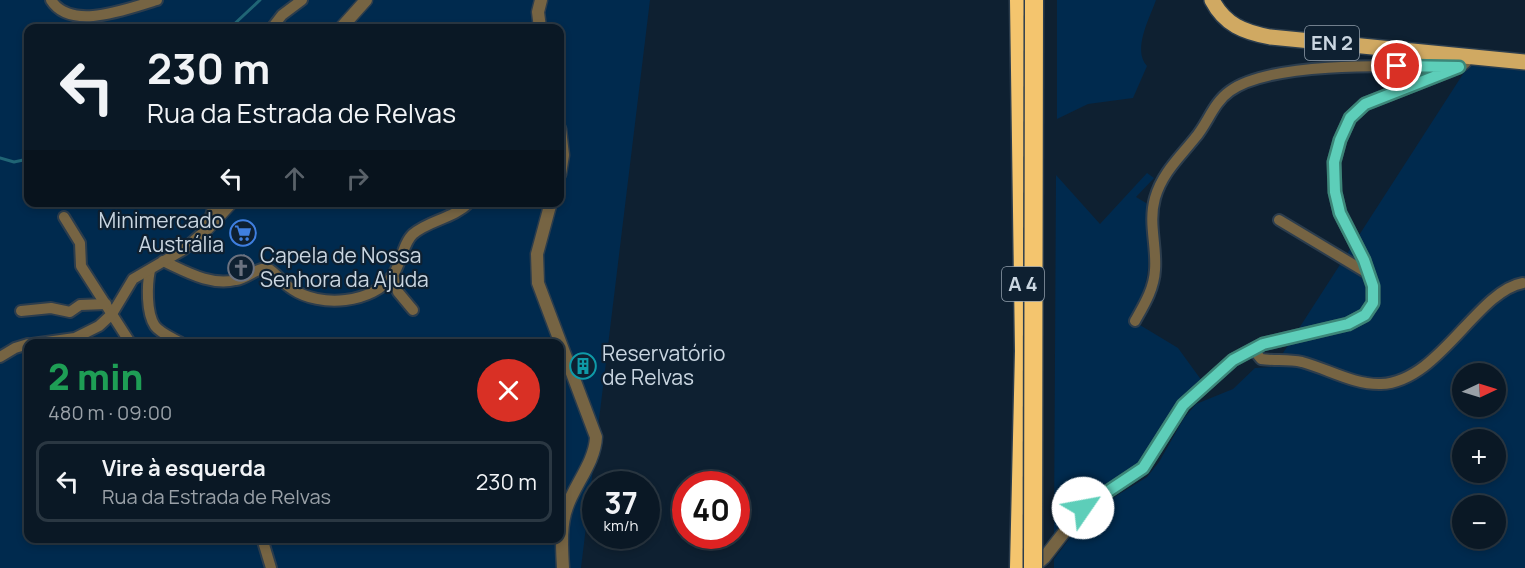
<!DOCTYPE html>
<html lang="pt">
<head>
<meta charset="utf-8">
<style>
  :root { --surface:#0a1825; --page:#182532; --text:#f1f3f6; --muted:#99a0a7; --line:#2a3742 }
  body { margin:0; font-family:Manrope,sans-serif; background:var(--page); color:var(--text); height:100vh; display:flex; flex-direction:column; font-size:22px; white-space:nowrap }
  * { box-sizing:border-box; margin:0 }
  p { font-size:20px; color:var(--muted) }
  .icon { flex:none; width:33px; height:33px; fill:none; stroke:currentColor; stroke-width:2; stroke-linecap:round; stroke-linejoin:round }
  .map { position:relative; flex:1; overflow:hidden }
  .sheet { position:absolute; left:24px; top:339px; width:540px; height:204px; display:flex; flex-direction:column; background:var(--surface); border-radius:12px; box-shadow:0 3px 9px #0003,0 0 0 2px var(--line) }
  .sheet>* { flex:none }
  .top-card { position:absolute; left:24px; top:24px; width:540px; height:183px; border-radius:12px; box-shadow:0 3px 9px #0003,0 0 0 2px var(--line); background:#0a1825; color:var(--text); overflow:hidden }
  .needle { width:39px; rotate:86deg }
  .fabs { position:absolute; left:1452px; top:363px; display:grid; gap:12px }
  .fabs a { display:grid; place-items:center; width:54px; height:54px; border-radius:50%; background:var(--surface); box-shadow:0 3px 9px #0003,0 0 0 2px var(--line); font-size:30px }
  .speed { position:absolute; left:582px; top:471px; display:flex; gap:12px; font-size:30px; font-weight:700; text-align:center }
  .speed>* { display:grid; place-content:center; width:78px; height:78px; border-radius:50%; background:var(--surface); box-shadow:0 3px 9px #0003,0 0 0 2px var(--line); line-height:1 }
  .speed small { font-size:15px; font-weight:400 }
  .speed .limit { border:9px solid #d22; background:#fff; color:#111 }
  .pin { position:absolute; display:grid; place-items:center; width:51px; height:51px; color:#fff; margin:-26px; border:3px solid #fff; border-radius:50%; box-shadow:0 2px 6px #0007 }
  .me { position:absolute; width:66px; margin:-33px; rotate:57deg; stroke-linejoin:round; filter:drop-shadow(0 0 4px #0008) }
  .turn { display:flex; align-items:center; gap:21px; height:126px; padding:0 24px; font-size:27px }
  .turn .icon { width:78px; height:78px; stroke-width:2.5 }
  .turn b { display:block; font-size:42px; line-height:51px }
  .lanes { display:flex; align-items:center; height:57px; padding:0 24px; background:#0003; justify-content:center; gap:30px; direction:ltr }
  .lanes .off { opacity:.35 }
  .round { display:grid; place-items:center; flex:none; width:63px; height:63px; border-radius:32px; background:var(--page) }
  .head { display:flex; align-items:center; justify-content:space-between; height:102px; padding:0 24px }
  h1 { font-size:36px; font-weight:800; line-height:45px; color:#1e9e55 }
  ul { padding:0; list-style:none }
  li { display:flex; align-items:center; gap:18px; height:81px; margin:0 12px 9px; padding:0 12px; border:3px solid var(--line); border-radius:12px }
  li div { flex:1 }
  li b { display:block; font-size:22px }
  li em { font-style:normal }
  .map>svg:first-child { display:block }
  .green { fill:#002a4e; fill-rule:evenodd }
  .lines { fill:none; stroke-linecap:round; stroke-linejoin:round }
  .stream { stroke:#206575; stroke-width:3 }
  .building { fill:#3d5064; stroke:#687d92; stroke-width:1.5 }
  .minor-casing { stroke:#2c3d4d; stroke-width:14 }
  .tertiary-casing { stroke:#2c3d4d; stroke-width:15 }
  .primary-casing { stroke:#2c3d4d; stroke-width:18 }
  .motorway-casing { stroke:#2c3d4d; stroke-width:21 }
  .minor { stroke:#766443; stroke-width:10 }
  .tertiary { stroke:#766443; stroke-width:12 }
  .primary { stroke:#d0a962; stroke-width:15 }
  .motorway { stroke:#f4c56e; stroke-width:18 }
  .motorway-bridge-casing { stroke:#2c3d4d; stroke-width:21; stroke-linecap:butt }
  .motorway-bridge { stroke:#f4c56e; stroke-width:18 }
  .route-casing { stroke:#3c8678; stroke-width:15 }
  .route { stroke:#5dceb9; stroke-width:10 }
  .labels { text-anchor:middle; stroke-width:4.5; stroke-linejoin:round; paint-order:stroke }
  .shield { fill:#0e2031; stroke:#929fac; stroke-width:1.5 }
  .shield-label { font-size:20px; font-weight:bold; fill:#cad6e1 }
  .poi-label { font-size:21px; fill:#cad6e1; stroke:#0e2031; text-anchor:start }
</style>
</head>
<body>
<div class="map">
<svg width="1525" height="568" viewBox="0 0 1525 568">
  <rect width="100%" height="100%" fill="#0e2031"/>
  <!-- green -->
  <g class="green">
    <path d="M 0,0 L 650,0 L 581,568 L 0,568 ZM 28,28 L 560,28 L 560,202 L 28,202 ZM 28,344 L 560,344 L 560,538 L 28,538 Z"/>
    <path d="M 1057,0 L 1156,0 C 1150,18 1132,49 1147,66 L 1133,98 L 1088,104 L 1057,119 Z"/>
    <path d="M 1525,58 L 1525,568 L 1054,568 L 1054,559 L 1090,512 L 1147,477 L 1159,462 L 1184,418 L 1196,404 L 1233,389 L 1255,368 L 1274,367 L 1472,60 ZM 1462,374 L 1496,374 L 1496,406 L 1462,406 ZM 1462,440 L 1496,440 L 1496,472 L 1462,472 ZM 1462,506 L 1496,506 L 1496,538 L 1462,538 Z"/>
    <path d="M 1147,173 L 1154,178 L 1136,197 L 1151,206 C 1145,255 1157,273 1130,319 L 1178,348 L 1202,381 L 1175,409 L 1141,461 L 1108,486 L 1077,504 L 1054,534 L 1056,175 L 1100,224 Z"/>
  </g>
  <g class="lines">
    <!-- stream -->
    <g class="stream">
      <polyline points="230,28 260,0"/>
      <polyline points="0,158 14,162 28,159"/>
    </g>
  </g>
  <!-- building -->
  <polygon class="building" points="244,255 253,264 234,273 232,270 234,265"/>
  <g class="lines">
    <!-- minor casing -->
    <g class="minor-casing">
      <g id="minor">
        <path d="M 51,0 C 71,32 129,8 157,0"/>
        <polyline points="272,28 282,15 302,0"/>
        <polyline points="64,217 80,243 81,266 131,344"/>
        <polyline points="1279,220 1369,274"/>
        <path d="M 163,261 C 187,272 210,286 236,280 C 248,278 256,268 267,268 C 277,273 282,283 292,289 C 320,308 373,304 393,275 C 401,264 403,243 413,234 C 429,220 453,219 470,202"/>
        <path d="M 150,270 C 147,285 146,313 155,326 C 161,334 175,339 183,344"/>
        <polyline points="393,275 398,292 413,310"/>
        <polyline points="21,311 51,308 70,312 80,305 106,304"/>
        <path d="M 1135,321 C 1144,305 1154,289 1155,270 C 1157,246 1148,223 1155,198 C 1162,173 1180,157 1195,138 C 1208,123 1213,103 1230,91 C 1272,60 1404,66 1459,67"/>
        <polyline points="32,344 75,338 99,326 112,314 133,279 183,250 207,229 215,202"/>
        <path d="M 1253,349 L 1261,359 C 1274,361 1288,359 1302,362 C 1328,369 1354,385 1381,384 C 1439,382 1477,291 1523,283"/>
        <polyline points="0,357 15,348 28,344"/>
        <polyline points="262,538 271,568"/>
      </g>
    </g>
    <!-- tertiary casing -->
    <g class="tertiary-casing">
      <g id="tertiary">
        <polyline points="341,28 366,0"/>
        <polyline points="540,28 538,12 541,0"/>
        <polyline points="560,129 563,155 560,174"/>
        <path d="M 551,202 L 537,254 L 538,283 L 596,437 C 595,462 575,484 567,507 C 560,526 562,548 563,568"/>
        <polyline points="207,229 232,202"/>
        <polyline points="1032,568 1044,558 1083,508 1143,468 1183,405 1233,360 1263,344 1348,324 1365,315 1373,303 1373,287 1364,260 1340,213 1335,192 1334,162 1340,140 1350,118 1365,104 1459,67 1465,62 1466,56"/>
      </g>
    </g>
    <!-- primary casing -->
    <g class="primary-casing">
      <path id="primary" d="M 1212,0 C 1225,25 1244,32 1270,37 L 1525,62"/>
    </g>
    <!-- motorway casing -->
    <g class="motorway-casing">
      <polyline id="motorway" points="1019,0 1024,351 1019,568"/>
    </g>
    <!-- minor -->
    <use href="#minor" class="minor"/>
    <!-- tertiary -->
    <use href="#tertiary" class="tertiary"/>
    <!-- primary -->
    <use href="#primary" class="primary"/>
    <!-- motorway -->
    <use href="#motorway" class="motorway"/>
    <!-- motorway-bridge casing -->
    <g class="motorway-bridge-casing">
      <polyline id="motorway-bridge" points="1033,568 1034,0"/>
    </g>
    <!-- motorway-bridge -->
    <use href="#motorway-bridge" class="motorway-bridge"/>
  </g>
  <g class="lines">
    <!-- route casing -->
    <g class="route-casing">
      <polyline id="route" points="1083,508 1143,468 1183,405 1233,360 1263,344 1348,324 1365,315 1373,303 1373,286 1364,260 1340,213 1335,192 1334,162 1340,140 1350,118 1365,104 1459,67 1397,66"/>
    </g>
    <!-- route -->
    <use href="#route" class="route"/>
  </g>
  <!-- icons -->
  <defs>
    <g id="supermarket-ring" transform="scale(1.35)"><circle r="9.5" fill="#0e2031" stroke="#3f7fe0" stroke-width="1.5"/><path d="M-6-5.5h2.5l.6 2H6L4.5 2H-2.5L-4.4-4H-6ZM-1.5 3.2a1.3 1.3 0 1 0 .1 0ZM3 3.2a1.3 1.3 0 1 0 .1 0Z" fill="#3f7fe0"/></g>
    <g id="church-ring" transform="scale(1.35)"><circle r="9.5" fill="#0e2031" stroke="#6b7280" stroke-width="1.5"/><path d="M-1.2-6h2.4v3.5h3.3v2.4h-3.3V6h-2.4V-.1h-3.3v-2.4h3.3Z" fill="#6b7280"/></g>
    <g id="building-ring" transform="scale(1.35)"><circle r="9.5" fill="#0e2031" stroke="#0f9aa8" stroke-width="1.5"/><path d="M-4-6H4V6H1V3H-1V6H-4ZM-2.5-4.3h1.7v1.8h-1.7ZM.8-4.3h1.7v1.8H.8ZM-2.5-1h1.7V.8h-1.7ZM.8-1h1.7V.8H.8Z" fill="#0f9aa8"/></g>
  </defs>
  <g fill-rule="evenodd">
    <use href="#supermarket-ring" x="243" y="233"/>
    <use href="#church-ring" x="241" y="268"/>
    <use href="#building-ring" x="583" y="366"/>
  </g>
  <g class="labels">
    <!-- shield labels -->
    <g class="shield">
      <rect x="1305" y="26" width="54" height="34" rx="4.5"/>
      <rect x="1002" y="267" width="42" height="34" rx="4.5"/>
    </g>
    <g class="shield-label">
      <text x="1332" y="50">EN 2</text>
      <text x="1023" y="291">A 4</text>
    </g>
    <!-- poi labels -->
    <g class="poi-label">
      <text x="224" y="228" text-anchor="end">Minimercado<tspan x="224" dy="24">Austrália</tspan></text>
      <text x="260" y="263">Capela de Nossa<tspan x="260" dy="24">Senhora da Ajuda</tspan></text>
      <text x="602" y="361">Reservatório<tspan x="602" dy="24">de Relvas</tspan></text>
    </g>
  </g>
</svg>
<div class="fabs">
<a><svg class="needle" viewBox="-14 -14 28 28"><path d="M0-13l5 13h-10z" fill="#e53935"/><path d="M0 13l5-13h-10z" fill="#99a0a7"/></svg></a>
<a>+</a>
<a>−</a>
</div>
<div class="speed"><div>37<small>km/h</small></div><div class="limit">40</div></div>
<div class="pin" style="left:1397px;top:66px;background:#d93025"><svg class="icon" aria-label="arrive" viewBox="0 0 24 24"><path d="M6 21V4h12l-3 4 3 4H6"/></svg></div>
<svg class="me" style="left:1083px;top:508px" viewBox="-20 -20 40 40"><circle r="19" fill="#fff"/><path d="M0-13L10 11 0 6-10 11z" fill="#5dceb9"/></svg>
<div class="top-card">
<div class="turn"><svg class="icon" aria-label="left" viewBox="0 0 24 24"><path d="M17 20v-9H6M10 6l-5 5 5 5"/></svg><div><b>230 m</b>Rua da Estrada de Relvas</div></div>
<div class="lanes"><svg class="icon" aria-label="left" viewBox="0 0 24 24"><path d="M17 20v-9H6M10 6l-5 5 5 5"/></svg><svg class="icon off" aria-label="ahead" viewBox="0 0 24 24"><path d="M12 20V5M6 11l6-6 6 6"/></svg><svg class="icon off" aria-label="right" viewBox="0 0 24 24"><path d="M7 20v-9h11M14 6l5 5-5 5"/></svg></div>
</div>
<section class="sheet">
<div class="head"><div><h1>2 min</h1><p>480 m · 09:00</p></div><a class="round" style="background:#d93025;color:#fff"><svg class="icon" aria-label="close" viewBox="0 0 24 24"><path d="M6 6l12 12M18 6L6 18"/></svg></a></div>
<ul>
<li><svg class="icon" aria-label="left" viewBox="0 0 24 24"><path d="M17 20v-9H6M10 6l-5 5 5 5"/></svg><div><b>Vire à esquerda</b><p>Rua da Estrada de Relvas</p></div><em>230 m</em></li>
</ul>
</section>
</div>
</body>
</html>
